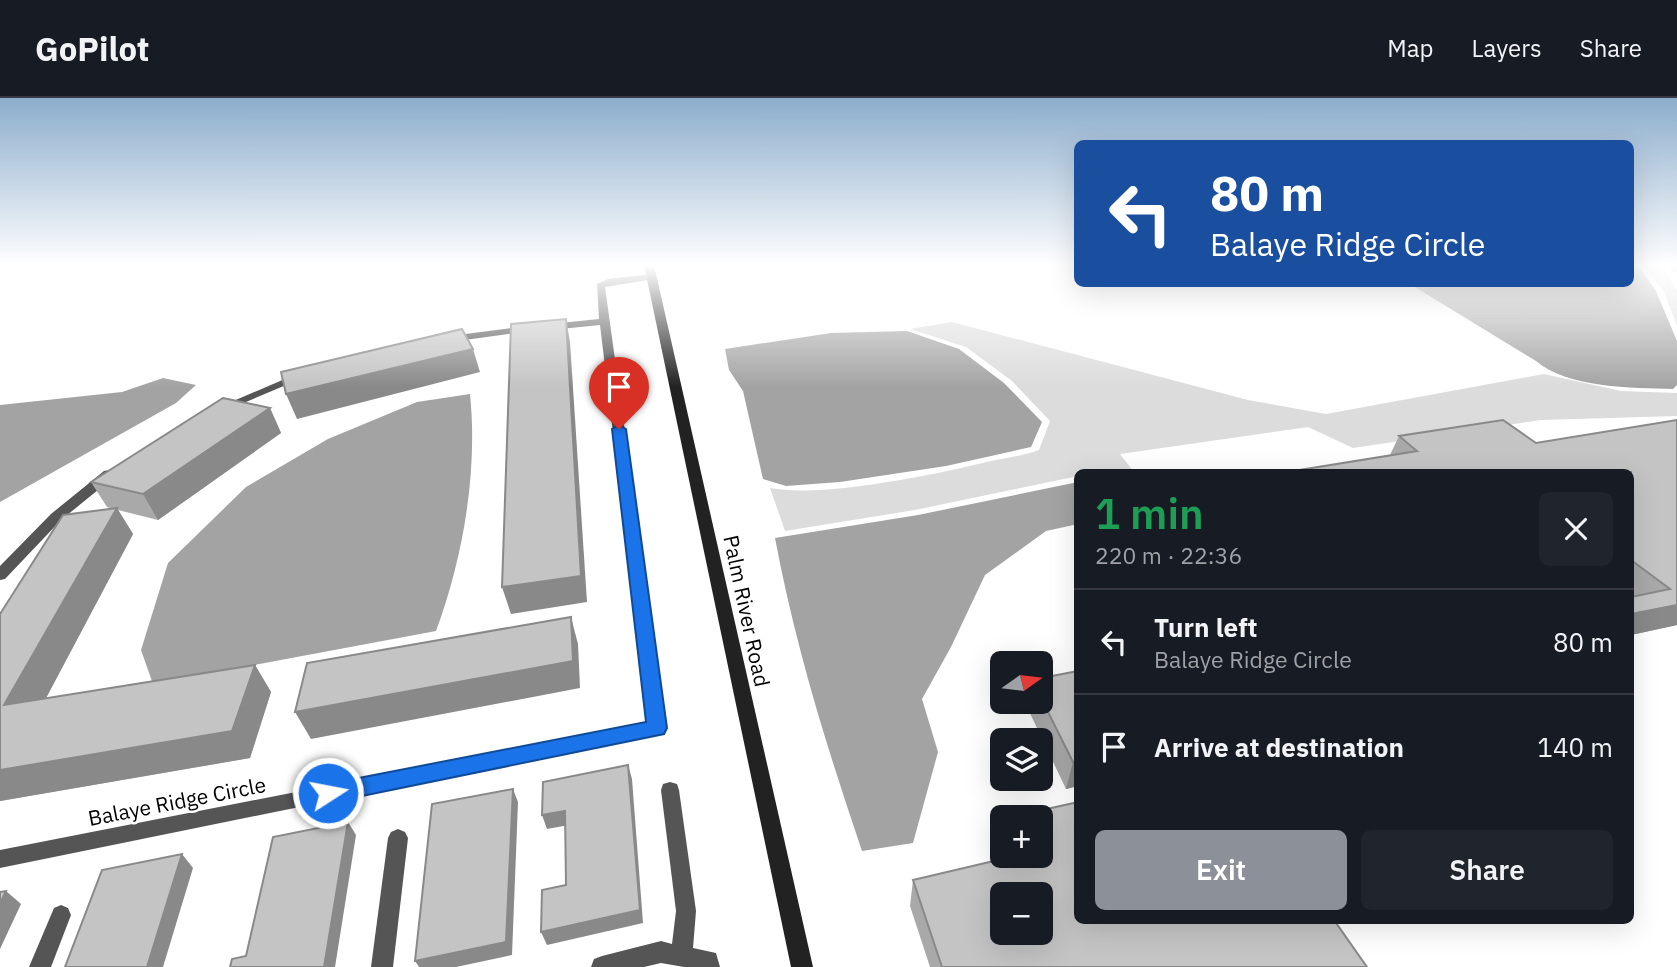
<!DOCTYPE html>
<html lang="en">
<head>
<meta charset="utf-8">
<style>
  :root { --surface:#171b24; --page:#20242c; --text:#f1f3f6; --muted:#9ea1a6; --line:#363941; --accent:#8c9099 }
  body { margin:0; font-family:"IBM Plex Sans",sans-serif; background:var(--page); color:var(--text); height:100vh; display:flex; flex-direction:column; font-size:26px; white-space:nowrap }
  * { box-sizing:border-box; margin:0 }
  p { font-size:23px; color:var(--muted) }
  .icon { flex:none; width:38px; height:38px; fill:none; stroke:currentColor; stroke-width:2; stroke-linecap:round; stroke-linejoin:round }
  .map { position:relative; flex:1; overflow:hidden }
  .side { position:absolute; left:1074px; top:371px; width:560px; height:455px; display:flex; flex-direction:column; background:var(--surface); border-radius:10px; box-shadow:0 7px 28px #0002 }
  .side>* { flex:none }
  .hud { position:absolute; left:1074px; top:42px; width:560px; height:147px; border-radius:10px; box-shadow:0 7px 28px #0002; background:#1a4fa0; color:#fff; overflow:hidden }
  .needle { width:46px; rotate:76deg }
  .buttons { position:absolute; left:990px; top:553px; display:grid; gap:14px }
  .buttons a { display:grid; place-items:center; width:63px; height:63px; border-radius:10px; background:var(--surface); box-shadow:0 7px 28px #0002; font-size:35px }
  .pin { position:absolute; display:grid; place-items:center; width:60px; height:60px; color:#fff; margin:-72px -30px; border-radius:50% 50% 50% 0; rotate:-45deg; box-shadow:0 0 7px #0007 }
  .pin .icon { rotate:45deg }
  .me { position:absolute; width:77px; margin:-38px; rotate:79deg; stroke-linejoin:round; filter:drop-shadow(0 0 5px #0008) }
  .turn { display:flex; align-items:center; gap:24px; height:147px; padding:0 21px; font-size:32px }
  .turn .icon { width:91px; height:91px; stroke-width:2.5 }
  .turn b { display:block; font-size:49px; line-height:60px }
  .round { display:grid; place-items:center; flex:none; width:74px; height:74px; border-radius:10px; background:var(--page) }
  .head { display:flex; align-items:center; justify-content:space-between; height:119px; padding:0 21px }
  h1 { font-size:42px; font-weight:600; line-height:52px; color:#1e9e55 }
  .primary-button { display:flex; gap:14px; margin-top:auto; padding:14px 21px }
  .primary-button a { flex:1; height:80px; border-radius:10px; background:var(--accent); color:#fff; font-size:28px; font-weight:600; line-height:80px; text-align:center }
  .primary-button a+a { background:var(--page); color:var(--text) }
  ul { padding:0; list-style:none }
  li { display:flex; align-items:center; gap:21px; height:105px; padding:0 21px; border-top:2px solid var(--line) }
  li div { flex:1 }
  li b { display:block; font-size:26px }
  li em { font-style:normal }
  header { display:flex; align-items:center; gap:42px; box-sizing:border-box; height:98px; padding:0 35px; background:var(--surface); border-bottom:2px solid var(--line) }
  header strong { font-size:33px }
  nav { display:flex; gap:38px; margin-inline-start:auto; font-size:24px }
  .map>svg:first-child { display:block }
  .green { fill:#dcdcdc }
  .water { fill:#a3a3a3 }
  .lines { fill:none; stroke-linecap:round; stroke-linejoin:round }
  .street { fill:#555; fill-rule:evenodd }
  .secondary { fill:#222; fill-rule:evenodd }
  .wall { fill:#a9a9a9; fill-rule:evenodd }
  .shaded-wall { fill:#898989 }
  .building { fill:#c4c4c4; stroke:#898989; stroke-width:2; fill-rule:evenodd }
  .route { fill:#1a73e8; stroke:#114b97; stroke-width:2 }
  .labels { text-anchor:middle; stroke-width:5; stroke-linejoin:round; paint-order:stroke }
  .street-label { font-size:21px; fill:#000; stroke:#fff }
</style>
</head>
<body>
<header>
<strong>GoPilot</strong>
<nav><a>Map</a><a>Layers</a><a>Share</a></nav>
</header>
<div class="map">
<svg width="1677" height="869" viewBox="0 0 1677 869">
  <rect width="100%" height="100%" fill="#fff"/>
  <!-- green -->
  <g class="green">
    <polygon points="1644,167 1661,167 1677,193 1677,228 1664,194"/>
    <path d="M 952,224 L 1248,302 L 1326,316 L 1544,276 L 1621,293 L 1677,295 L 1677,318 L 1541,322 L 1353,350 L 1308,329 L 1120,356 L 1134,374 L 1078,374 L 1078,378 L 915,412 L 785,433 L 770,390 C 824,400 932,377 987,364 C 1004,360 1023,358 1039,352 L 1050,323 L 1012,283 L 966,249 L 910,231 Z"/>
  </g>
  <!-- water -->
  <g class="water">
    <path d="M 1631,167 L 1638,167 L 1656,193 L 1677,243 L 1677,287 L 1673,291 C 1632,290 1568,290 1536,263 L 1410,186 L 1631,186 Z"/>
    <polygon points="907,233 959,251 1004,285 1042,324 1031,349 946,368 840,384 786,388 763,381 743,293 729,272 725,251 831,235"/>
    <polygon points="163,280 196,287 176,305 0,404 0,307 122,294"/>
    <path d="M 470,296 C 478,374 463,460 436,533 L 153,586 L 141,552 L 168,465 L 246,389 L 328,341 L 417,304 Z"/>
    <path d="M 1078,384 L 1078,426 L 1046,433 L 985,477 L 951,549 L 922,601 L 938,654 L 913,745 L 862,753 C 827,650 795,547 775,440 L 918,417 Z"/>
  </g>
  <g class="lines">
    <!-- street -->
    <g class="street">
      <polygon points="651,176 656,179 654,181 605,189 666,630 663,635 0,770 0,752 648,625 600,227 550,232 545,229 550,226 599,221 597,186 608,181"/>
      <polygon points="527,228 531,229 531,233 450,244 445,241 450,238"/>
      <polygon points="301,274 305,275 305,279 227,312 219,312 217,310"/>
      <polygon points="109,372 115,376 114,379 61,422 5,481 0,482 0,468 51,416 104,373"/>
      <polygon points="670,684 677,686 679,692 696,813 693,850 716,855 720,869 684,869 661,865 644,869 591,869 594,861 602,858 661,843 672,846 676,813 661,692 663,686"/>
      <polygon points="398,731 405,734 408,740 393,869 371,869 388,740 391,734"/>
      <polygon points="61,807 68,810 71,817 51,869 29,869 54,810"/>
    </g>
    <!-- secondary -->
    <polygon class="secondary" points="644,167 654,167 813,869 791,869"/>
  </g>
  <!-- wall -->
  <g class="wall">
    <polygon points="1668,167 1677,167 1677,174 1672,174"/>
    <polygon points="270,310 281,335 158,422 118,412 133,436 46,600 255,567 271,594 250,660 0,703 113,411 107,409 91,384"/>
    <polygon points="1677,322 1677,527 1631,537 1631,374 1390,357 1399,338 1536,345"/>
    <polygon points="1078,573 1078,688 1066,691 1027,609 1028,604 1041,604 1041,580"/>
    <path d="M 1078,704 L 1078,822 L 1334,822 L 1367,869 L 930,869 L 910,808 L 913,782 L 1015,758 L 1041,758 L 1041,719 L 1020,719 L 1020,717 ZM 1003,796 L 1041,796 L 1041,835 L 1003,835 Z"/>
  </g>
  <!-- shaded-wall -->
  <g class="shaded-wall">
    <polygon points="566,221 570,244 587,504 511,516 502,489"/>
    <polygon points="473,251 480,274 297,321 286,296"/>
    <polygon points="270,310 281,335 158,422 143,396"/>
    <polygon points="117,410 133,436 28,634 4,607"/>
    <polygon points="1677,507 1677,527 1631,537 1631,516"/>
    <polygon points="571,519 578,546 580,590 311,641 295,614"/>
    <polygon points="255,567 271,594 250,660 0,703 0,672"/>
    <polygon points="1078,663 1078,688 1066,691 1073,664"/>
    <polygon points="628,667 632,681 643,825 547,847 541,834"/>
    <polygon points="513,691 518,704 512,857 456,869 419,869 415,863"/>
    <polygon points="565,713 569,727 547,731 542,717"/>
    <polygon points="348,724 356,737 335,869 324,869"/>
    <polygon points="182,756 193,770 163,869 147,869"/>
    <polygon points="6,793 21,806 0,851 0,806"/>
  </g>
  <!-- building -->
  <g class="building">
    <polygon points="566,221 581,478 502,489 511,226"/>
    <polygon points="462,231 473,251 286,296 281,274"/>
    <polygon points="223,300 270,310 143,396 91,384"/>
    <polygon points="1503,322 1536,345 1677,322 1677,507 1631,516 1631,499 1670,491 1631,462 1631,374 1287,374 1417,353 1399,338"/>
    <polygon points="117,410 4,607 255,567 232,633 0,672 0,516 63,417"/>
    <polygon points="571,519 573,563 295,614 307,565"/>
    <polygon points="1078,573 1078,663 1073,664 1041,600 1041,580"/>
    <polygon points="628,667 640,812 541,834 542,792 566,787 565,713 542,717 543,684"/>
    <polygon points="513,691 506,844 415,863 432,706"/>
    <path d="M 1078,704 L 1078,822 L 1334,822 L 1367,869 L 942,869 L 913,782 L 1015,758 L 1041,758 L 1041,719 L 1021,719 L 1020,717 ZM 1003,796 L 1041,796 L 1041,835 L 1003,835 Z"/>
    <polygon points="348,724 324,869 230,869 232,861 246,858 273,739"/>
    <polygon points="182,756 147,869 65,869 102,772"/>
    <polygon points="6,793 0,806 0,794"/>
  </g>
  <!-- sky -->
  <linearGradient id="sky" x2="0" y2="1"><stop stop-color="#8cadcc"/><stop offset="0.58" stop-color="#fff"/><stop offset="1" stop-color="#fff" stop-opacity="0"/></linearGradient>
  <rect width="1677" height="289" fill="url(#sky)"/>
  <!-- route -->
  <polygon class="route" points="619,327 626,331 667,630 664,636 328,705 321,702 318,695 321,689 328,686 646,624 612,331"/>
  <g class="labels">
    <!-- street labels -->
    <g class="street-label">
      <text transform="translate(746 513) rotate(78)" y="7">Palm River Road</text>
      <text transform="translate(177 704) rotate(-11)" y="7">Balaye Ridge Circle</text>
    </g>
  </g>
</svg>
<div class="buttons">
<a><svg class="needle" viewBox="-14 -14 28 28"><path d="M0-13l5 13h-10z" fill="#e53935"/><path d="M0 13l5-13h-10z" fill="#9ea1a6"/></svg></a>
<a><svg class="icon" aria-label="layers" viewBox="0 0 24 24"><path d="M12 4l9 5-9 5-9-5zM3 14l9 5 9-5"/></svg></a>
<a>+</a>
<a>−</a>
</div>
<div class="pin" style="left:619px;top:331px;background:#d93025"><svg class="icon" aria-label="arrive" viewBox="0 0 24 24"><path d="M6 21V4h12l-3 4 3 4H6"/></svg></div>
<svg class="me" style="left:328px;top:695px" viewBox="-20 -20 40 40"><circle r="17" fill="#1a73e8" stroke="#fff" stroke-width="3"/><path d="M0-11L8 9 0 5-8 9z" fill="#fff"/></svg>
<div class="hud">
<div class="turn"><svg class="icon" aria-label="left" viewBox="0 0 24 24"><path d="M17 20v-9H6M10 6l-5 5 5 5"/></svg><div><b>80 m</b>Balaye Ridge Circle</div></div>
</div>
<section class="side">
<div class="head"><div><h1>1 min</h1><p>220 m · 22:36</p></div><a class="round"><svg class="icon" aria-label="close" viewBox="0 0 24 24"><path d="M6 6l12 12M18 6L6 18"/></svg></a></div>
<ul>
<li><svg class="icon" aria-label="left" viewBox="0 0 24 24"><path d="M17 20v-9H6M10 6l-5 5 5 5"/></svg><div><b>Turn left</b><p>Balaye Ridge Circle</p></div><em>80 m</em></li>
<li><svg class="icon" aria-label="arrive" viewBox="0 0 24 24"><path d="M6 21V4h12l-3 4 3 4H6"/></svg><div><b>Arrive at destination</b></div><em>140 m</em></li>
</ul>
<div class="primary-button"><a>Exit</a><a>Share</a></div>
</section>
</div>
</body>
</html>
